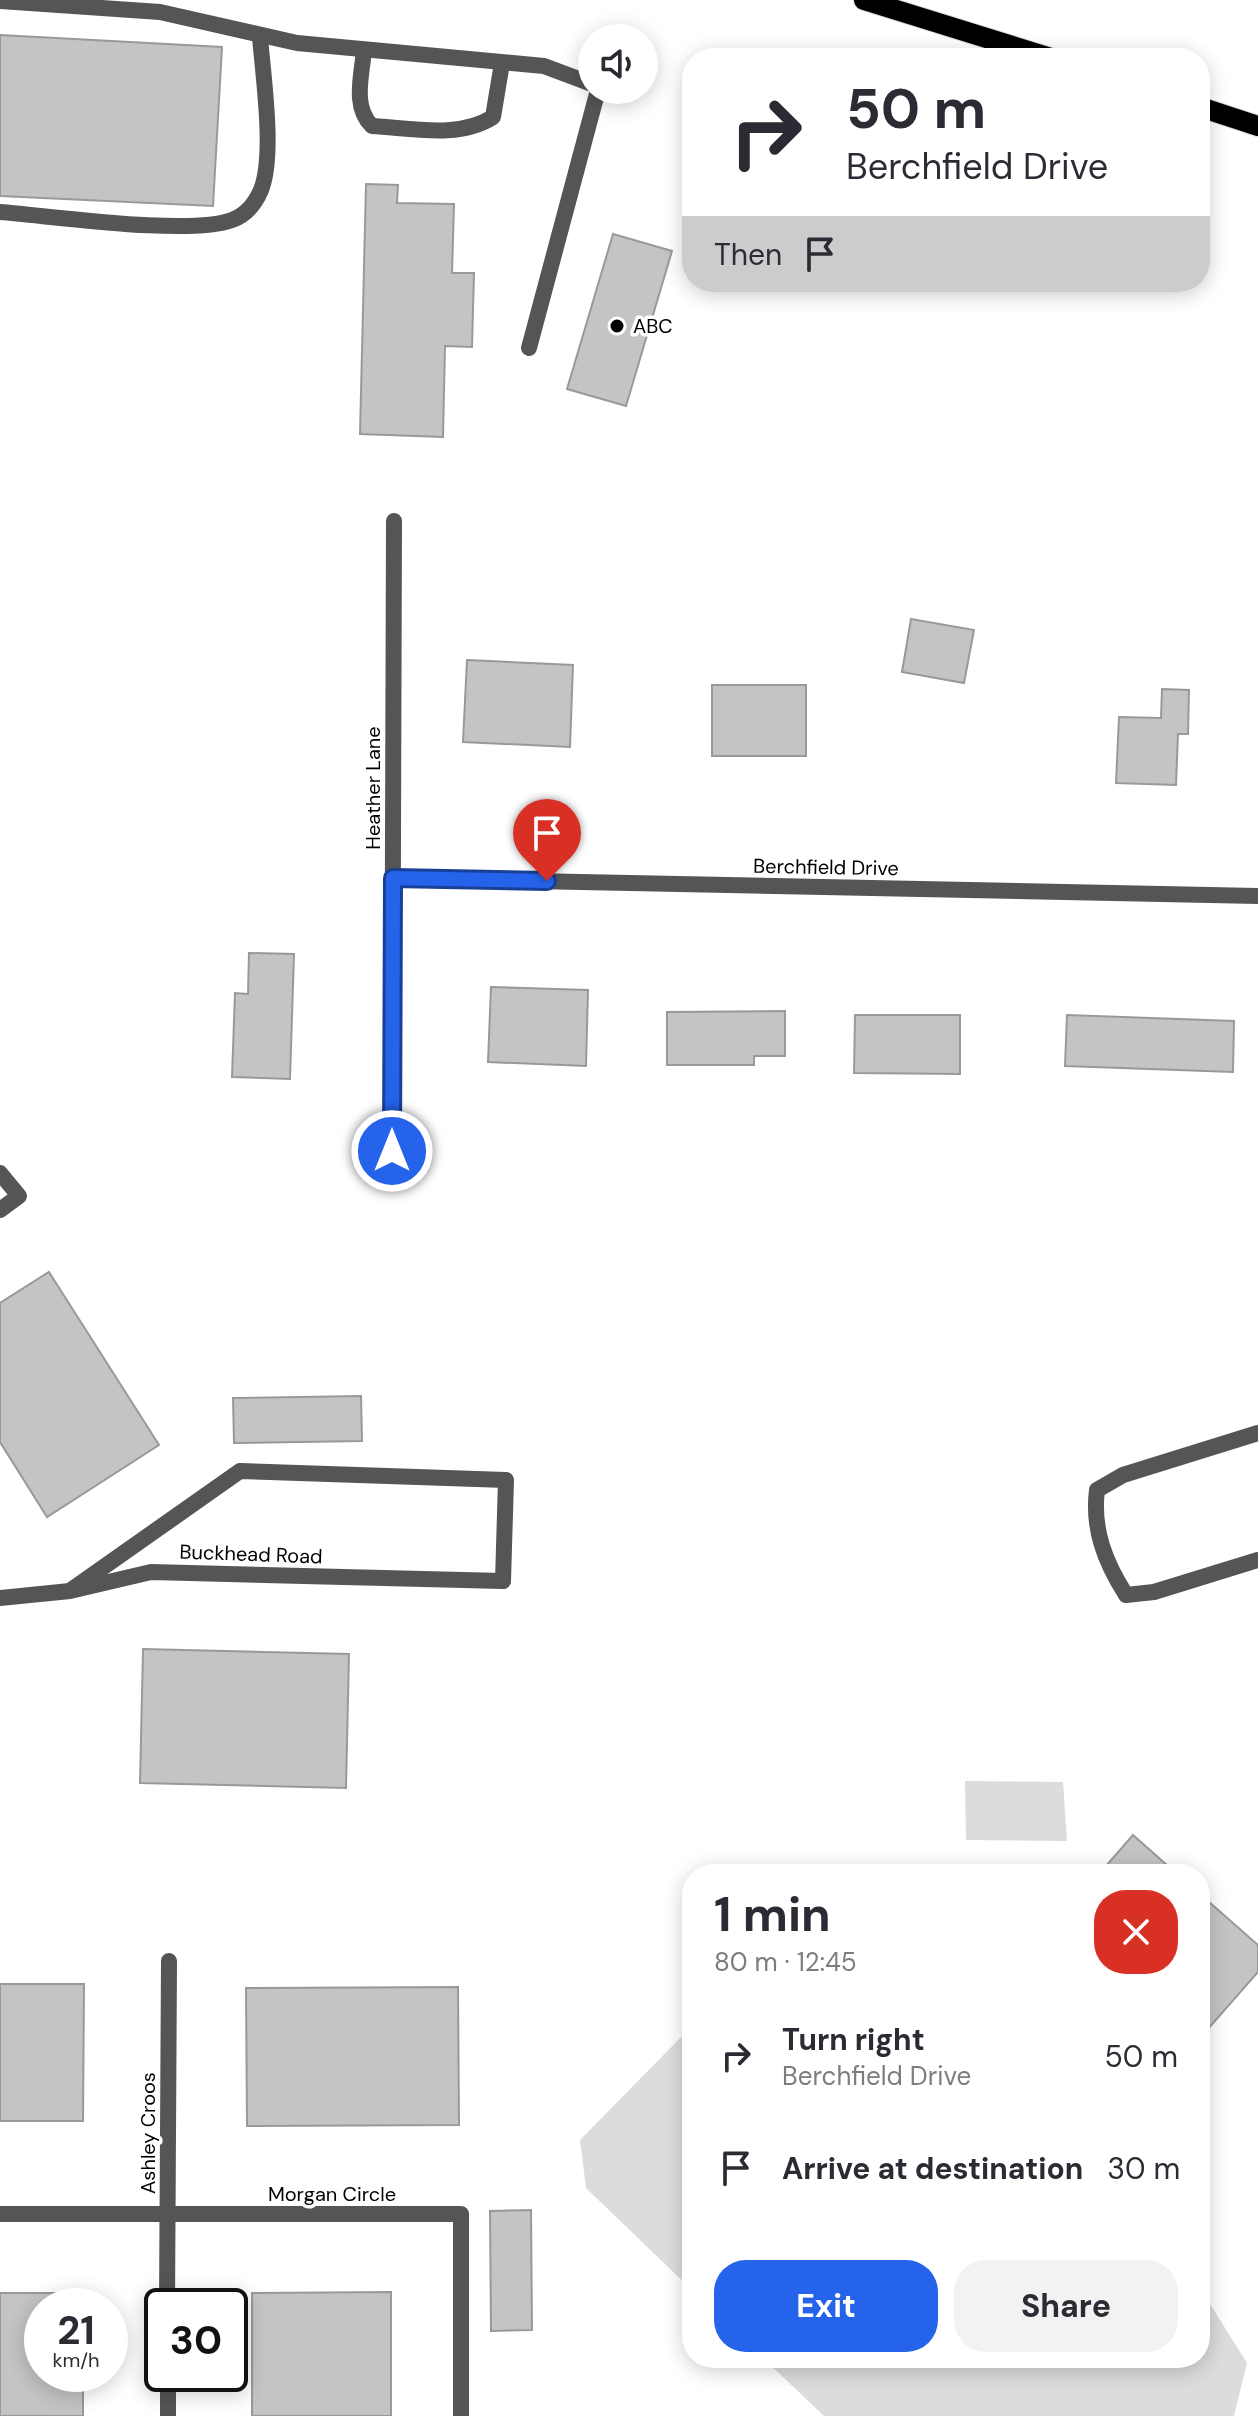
<!DOCTYPE html>
<html lang="en">
<head>
<meta charset="utf-8">
<style>
  :root { --surface:#fff; --page:#f2f2f3; --text:#2b2b33; --muted:#7c7c81; --accent:#2563eb }
  body { margin:0; font-family:"DM Sans",sans-serif; background:var(--page); color:var(--text); height:100vh; display:flex; flex-direction:column; font-size:30px; white-space:nowrap }
  * { box-sizing:border-box; margin:0 }
  p { font-size:26px; color:var(--muted) }
  .icon { flex:none; width:44px; height:44px; fill:none; stroke:currentColor; stroke-width:2; stroke-linecap:round; stroke-linejoin:round }
  .map { position:relative; flex:1; overflow:hidden }
  .drawer { position:absolute; left:682px; top:1864px; width:528px; height:504px; display:flex; flex-direction:column; background:var(--surface); border-radius:32px; box-shadow:0 4px 20px #0003 }
  .drawer>* { flex:none }
  .top-card { position:absolute; left:682px; top:48px; width:528px; height:244px; border-radius:32px; box-shadow:0 4px 20px #0003; background:#fff; color:var(--text); overflow:hidden }
  .controls { position:absolute; left:578px; top:24px; display:grid; gap:16px }
  .controls a { display:grid; place-items:center; width:80px; height:80px; border-radius:50%; background:var(--surface); box-shadow:0 4px 20px #0003; font-size:40px }
  .speed { position:absolute; left:24px; top:2288px; display:flex; gap:16px; font-size:40px; font-weight:700; text-align:center }
  .speed>* { display:grid; place-content:center; width:104px; height:104px; border-radius:50%; background:var(--surface); box-shadow:0 4px 20px #0003; line-height:1 }
  .speed small { font-size:20px; font-weight:400 }
  .speed .limit { border:4px solid #111; border-radius:12px; background:#fff; color:#111 }
  .pin { position:absolute; display:grid; place-items:center; width:68px; height:68px; color:#fff; margin:-82px -34px; border-radius:50% 50% 50% 0; rotate:-45deg; box-shadow:0 0 8px #0007 }
  .pin .icon { rotate:45deg }
  .me { position:absolute; width:88px; margin:-44px; rotate:0deg; stroke-linejoin:round; filter:drop-shadow(0 0 6px #0008) }
  .turn { display:flex; align-items:center; gap:28px; height:168px; padding:0 32px; font-size:36px }
  .turn .icon { width:104px; height:104px; stroke-width:2.5 }
  .turn b { display:block; font-size:56px; line-height:68px }
  .then { display:flex; align-items:center; height:76px; padding:0 32px; background:#0003; gap:16px; font-size:30px }
  .round { display:grid; place-items:center; flex:none; width:84px; height:84px; border-radius:32px; background:var(--page) }
  .head { display:flex; align-items:center; justify-content:space-between; height:136px; padding:0 32px }
  h1 { font-size:48px; font-weight:700; line-height:60px }
  .action { display:flex; gap:16px; margin-top:auto; padding:16px 32px }
  .action a { flex:1; height:92px; border-radius:32px; background:var(--accent); color:#fff; font-size:32px; font-weight:700; line-height:92px; text-align:center }
  .action a+a { background:var(--page); color:var(--text) }
  ul { padding:0; list-style:none }
  li { display:flex; align-items:center; gap:24px; height:112px; padding:0 32px }
  li div { flex:1 }
  li b { display:block; font-size:30px }
  li em { font-style:normal }
  .map>svg:first-child { display:block }
  .green { fill:#dcdcdc }
  .building { fill:#c4c4c4; stroke:#999; stroke-width:2 }
  .lines { fill:none; stroke-linecap:round; stroke-linejoin:round }
  .primary-casing { stroke:#dbdbdb; stroke-width:22 }
  .service { stroke:#555; stroke-width:16 }
  .minor { stroke:#555; stroke-width:16 }
  .primary { stroke:#000; stroke-width:20 }
  .route-casing { stroke:#184099; stroke-width:20 }
  .route { stroke:#2563eb; stroke-width:14 }
  .poi-dot { fill:#000; stroke:#fff; stroke-width:3 }
  .labels { text-anchor:middle; stroke-width:7; stroke-linejoin:round; paint-order:stroke }
  .poi-label { font-size:20px; fill:#000; stroke:#fff; text-anchor:start }
  .street-label { font-size:20px; fill:#000; stroke:#fff }
</style>
</head>
<body>
<div class="map">
<svg width="1258" height="2416" viewBox="0 0 1258 2416">
  <rect width="100%" height="100%" fill="#fff"/>
  <!-- green -->
  <g class="green">
    <polygon points="965,1781 1063,1782 1067,1841 966,1840"/>
    <polygon points="692,2026 692,2290 586,2188 580,2140"/>
    <polygon points="1200,2288 1247,2363 1234,2416 824,2416 763,2358 1200,2358"/>
  </g>
  <!-- building -->
  <g class="building">
    <polygon points="0,35 222,47 213,206 0,196"/>
    <polygon points="366,184 398,185 397,203 454,204 452,273 474,273 472,347 445,346 443,437 360,434"/>
    <polygon points="613,234 672,251 626,406 567,389"/>
    <polygon points="911,619 974,630 964,683 902,672"/>
    <polygon points="467,660 573,665 570,747 463,742"/>
    <rect x="712" y="685" width="94" height="71"/>
    <polygon points="1162,689 1189,690 1188,734 1178,734 1176,785 1116,783 1119,717 1161,718"/>
    <polygon points="249,953 294,954 290,1079 232,1077 235,993 248,994"/>
    <polygon points="491,987 588,990 586,1066 488,1062"/>
    <polygon points="785,1011 785,1056 754,1056 754,1065 667,1065 667,1012"/>
    <polygon points="855,1015 960,1015 960,1074 854,1073"/>
    <polygon points="1067,1015 1234,1021 1233,1072 1065,1066"/>
    <polygon points="49,1272 159,1445 47,1517 0,1442 0,1303"/>
    <polygon points="361,1396 362,1441 234,1443 233,1398"/>
    <polygon points="143,1649 349,1654 346,1788 140,1783"/>
    <polygon points="1133,1835 1177,1874 1099,1874"/>
    <polygon points="1200,1894 1258,1945 1258,1972 1200,2038"/>
    <polygon points="0,1984 84,1984 83,2121 0,2121"/>
    <polygon points="458,1987 459,2125 247,2126 246,1988"/>
    <polygon points="531,2210 532,2330 491,2331 490,2211"/>
    <polygon points="391,2292 391,2416 252,2416 252,2293"/>
    <polygon points="0,2293 83,2293 83,2306 42,2306 42,2374 83,2374 83,2416 0,2416"/>
  </g>
  <g class="lines">
    <!-- primary casing -->
    <g class="primary-casing">
      <g id="primary">
        <polyline points="864,0 1051,58"/>
        <polyline points="1200,107 1258,126"/>
      </g>
    </g>
    <!-- service -->
    <g class="service">
      <polyline points="0,1 160,12 297,43 544,66 592,84"/>
      <path d="M 364,50 C 362,75 352,107 372,126 C 411,128 459,139 493,117 L 502,63"/>
      <path d="M 0,212 C 52,216 189,236 232,220 C 246,215 255,204 261,190 C 275,155 263,76 260,37"/>
      <polyline points="529,348 598,90"/>
      <path d="M 1258,1433 L 1123,1475 L 1097,1490 C 1092,1529 1105,1562 1126,1595 L 1154,1592 L 1258,1560"/>
      <polyline points="71,1590 240,1471 506,1480 503,1581"/>
    </g>
    <!-- minor -->
    <g class="minor">
      <polyline points="393,878 1258,896"/>
      <polyline points="392,1151 394,521"/>
      <polyline points="0,1173 19,1196 0,1210"/>
      <polyline points="0,1598 70,1591 151,1572 503,1581"/>
      <polyline points="0,2214 461,2214 461,2416"/>
      <polyline points="167,2306 169,1961"/>
      <polyline points="168,2374 168,2416"/>
    </g>
    <!-- primary -->
    <use href="#primary" class="primary"/>
  </g>
  <g class="lines">
    <!-- route casing -->
    <g class="route-casing">
      <polyline id="route" points="392,1151 393,878 547,881"/>
    </g>
    <!-- route -->
    <use href="#route" class="route"/>
  </g>
  <!-- markers -->
  <circle class="poi-dot" cx="617" cy="326" r="8"/>
  <g class="labels">
    <!-- poi labels -->
    <g class="poi-label">
      <text x="633" y="333">ABC</text>
    </g>
    <!-- street labels -->
    <g class="street-label">
      <text transform="translate(373 788) rotate(-90)" y="7">Heather Lane</text>
      <text transform="translate(826 867) rotate(1)" y="7">Berchfield Drive</text>
      <text transform="translate(251 1554) rotate(2)" y="7">Buckhead Road</text>
      <text transform="translate(148 2133) rotate(-90)" y="7">Ashley Croos</text>
      <text x="332" y="2201">Morgan Circle</text>
    </g>
  </g>
</svg>
<div class="controls">
<a><svg class="icon" aria-label="sound" viewBox="0 0 24 24"><path d="M4 9h4l5-4v14l-5-4H4zM17 9q2 3 0 6"/></svg></a>
</div>
<div class="speed"><div>21<small>km/h</small></div><div class="limit">30</div></div>
<div class="pin" style="left:547px;top:881px;background:#d93025"><svg class="icon" aria-label="arrive" viewBox="0 0 24 24"><path d="M6 21V4h12l-3 4 3 4H6"/></svg></div>
<svg class="me" style="left:392px;top:1151px" viewBox="-20 -20 40 40"><circle r="17" fill="#2563eb" stroke="#fff" stroke-width="3"/><path d="M0-11L8 9 0 5-8 9z" fill="#fff"/></svg>
<div class="top-card">
<div class="turn"><svg class="icon" aria-label="right" viewBox="0 0 24 24"><path d="M7 20v-9h11M14 6l5 5-5 5"/></svg><div><b>50 m</b>Berchfield Drive</div></div>
<div class="then">Then<svg class="icon" aria-label="arrive" viewBox="0 0 24 24"><path d="M6 21V4h12l-3 4 3 4H6"/></svg></div>
</div>
<section class="drawer">
<div class="head"><div><h1>1 min</h1><p>80 m · 12:45</p></div><a class="round" style="background:#d93025;color:#fff"><svg class="icon" aria-label="close" viewBox="0 0 24 24"><path d="M6 6l12 12M18 6L6 18"/></svg></a></div>
<ul>
<li><svg class="icon" aria-label="right" viewBox="0 0 24 24"><path d="M7 20v-9h11M14 6l5 5-5 5"/></svg><div><b>Turn right</b><p>Berchfield Drive</p></div><em>50 m</em></li>
<li><svg class="icon" aria-label="arrive" viewBox="0 0 24 24"><path d="M6 21V4h12l-3 4 3 4H6"/></svg><div><b>Arrive at destination</b></div><em>30 m</em></li>
</ul>
<div class="action"><a>Exit</a><a>Share</a></div>
</section>
</div>
</body>
</html>
